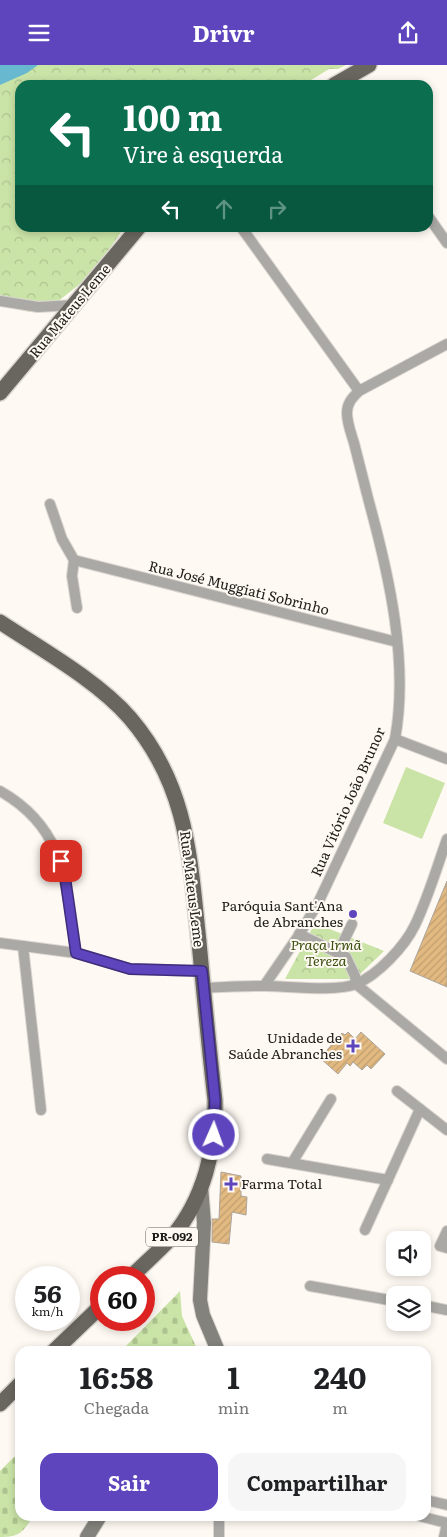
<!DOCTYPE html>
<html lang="pt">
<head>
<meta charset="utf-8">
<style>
  :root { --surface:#fff; --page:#f6f6f6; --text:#202124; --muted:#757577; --accent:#5e45bd }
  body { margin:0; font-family:Literata,serif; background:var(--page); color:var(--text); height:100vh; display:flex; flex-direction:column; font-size:19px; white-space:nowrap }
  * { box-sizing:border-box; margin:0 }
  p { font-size:16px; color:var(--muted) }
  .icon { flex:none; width:28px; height:28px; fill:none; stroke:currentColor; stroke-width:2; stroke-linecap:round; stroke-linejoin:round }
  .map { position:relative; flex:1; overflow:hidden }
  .sheet { position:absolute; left:15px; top:1281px; width:416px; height:175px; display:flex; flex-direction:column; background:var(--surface); border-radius:15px; box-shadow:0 2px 8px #0003 }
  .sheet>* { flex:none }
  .banner { position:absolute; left:15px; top:15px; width:418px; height:152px; border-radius:15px; box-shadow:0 2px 8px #0003; background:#0b6e4f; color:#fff; overflow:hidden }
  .buttons { position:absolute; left:386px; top:1166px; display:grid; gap:10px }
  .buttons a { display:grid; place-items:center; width:45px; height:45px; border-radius:10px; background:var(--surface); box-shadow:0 2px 8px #0003; font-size:25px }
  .speed { position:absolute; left:15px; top:1201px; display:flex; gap:10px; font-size:25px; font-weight:700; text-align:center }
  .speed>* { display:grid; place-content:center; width:65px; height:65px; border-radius:50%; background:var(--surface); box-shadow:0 2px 8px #0003; line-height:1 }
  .speed small { font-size:12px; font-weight:400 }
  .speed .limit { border:8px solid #d22; background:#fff; color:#111 }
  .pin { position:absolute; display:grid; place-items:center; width:42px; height:42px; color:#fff; margin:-21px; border-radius:10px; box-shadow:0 2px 8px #0006 }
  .me { position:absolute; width:55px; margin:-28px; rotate:2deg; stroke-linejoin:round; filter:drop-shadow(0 0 4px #0008) }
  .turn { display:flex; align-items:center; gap:18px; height:105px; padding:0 25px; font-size:22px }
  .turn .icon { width:65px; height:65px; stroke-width:2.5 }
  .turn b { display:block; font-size:35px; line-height:42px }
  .lanes { display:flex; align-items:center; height:48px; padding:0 25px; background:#0003; justify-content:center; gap:25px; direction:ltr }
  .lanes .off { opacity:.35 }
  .eta { display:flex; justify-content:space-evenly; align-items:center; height:85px; text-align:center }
  .eta b { font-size:30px; font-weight:700; line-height:35px }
  .cta { display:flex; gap:10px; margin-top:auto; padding:10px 25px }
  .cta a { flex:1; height:58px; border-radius:15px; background:var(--accent); color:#fff; font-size:20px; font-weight:700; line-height:58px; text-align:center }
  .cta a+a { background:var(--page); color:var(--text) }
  header { display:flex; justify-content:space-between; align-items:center; height:65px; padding:0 25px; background:var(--accent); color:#fff; font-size:22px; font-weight:700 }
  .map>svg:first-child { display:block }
  .forest { fill:url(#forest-crowns) }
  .cemetery { fill:url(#cemetery-stones) }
  .pitch { fill:#cae4a7 }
  .water { fill:#68b9d0 }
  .building { fill:url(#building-hatch); stroke:#aba59d }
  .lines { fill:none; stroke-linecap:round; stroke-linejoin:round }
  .street-casing { stroke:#dbd6d0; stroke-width:12 }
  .secondary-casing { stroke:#dbd6d0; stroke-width:16 }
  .primary-casing { stroke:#dbd6d0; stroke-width:18 }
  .street { stroke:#aaa9a5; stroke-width:10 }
  .secondary { stroke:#84827c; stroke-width:14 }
  .primary { stroke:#69665f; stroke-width:15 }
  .route-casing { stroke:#3d2d7b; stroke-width:12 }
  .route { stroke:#5e45bd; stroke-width:9 }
  .poi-dot { fill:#5e45bd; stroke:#fff9f3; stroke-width:2 }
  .labels { text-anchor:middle; stroke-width:4; stroke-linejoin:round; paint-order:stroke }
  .shield { fill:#fff9f3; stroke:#625f5b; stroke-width:1 }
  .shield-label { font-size:12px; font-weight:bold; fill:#1f1d1a }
  .street-label { font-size:14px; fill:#1f1d1a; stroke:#fff9f3 }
  .poi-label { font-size:14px; fill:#1f1d1a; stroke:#fff9f3; text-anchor:end }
  .park-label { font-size:14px; font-style:italic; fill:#394f0e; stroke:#fff9f3 }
</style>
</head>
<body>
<header><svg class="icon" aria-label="menu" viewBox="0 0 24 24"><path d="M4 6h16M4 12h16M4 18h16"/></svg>Drivr<svg class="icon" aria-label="share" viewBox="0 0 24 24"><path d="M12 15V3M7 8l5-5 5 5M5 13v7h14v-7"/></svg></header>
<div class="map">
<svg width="447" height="1472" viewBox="0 0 447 1472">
  <defs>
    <pattern id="forest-crowns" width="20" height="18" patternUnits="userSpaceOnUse" patternTransform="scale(1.25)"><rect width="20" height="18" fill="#cae4a7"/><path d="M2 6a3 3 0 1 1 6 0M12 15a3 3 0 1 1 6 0" fill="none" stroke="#adc38f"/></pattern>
    <pattern id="cemetery-stones" width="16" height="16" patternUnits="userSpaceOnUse" patternTransform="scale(1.25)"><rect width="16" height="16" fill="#cae4a7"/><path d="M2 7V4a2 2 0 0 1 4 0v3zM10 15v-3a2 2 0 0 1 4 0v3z" fill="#adc38f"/></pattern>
    <pattern id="building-hatch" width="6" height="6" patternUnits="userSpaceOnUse" patternTransform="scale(1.25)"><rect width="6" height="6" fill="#e2b981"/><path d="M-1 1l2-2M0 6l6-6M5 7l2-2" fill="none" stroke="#c19f6f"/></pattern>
  </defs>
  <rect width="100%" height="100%" fill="#fff9f3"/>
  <!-- forest -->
  <g class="forest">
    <polygon points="0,0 346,0 338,4 329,4 303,20 20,20 20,162 124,163 91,210 46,246 30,247 0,240"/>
    <polygon points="315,858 384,886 355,914 285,914"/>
  </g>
  <!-- cemetery -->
  <g class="cemetery">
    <polygon points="180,1226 182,1251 198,1286 121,1286"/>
    <path d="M 20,1386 L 20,1451 L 34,1451 C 22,1467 21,1472 0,1472 L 0,1406 Z"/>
  </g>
  <!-- pitch -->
  <polygon class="pitch" points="406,702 445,718 422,774 383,758"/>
  <!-- water -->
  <polygon class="water" points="0,0 38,0 27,8 0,20"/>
  <!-- building -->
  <g class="building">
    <polygon points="447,816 447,922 410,906"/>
    <polygon points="348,967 355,974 361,967 385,989 371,1004 367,1000 362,1005 353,997 350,1001 347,998 338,1009 320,993 342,968 345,970"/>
    <polygon points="221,1107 241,1111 241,1131 247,1132 246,1150 232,1147 229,1179 212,1177 212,1154 219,1154"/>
  </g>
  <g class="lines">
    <!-- street casing -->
    <g class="street-casing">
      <g id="street">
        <polyline points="428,151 447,178"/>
        <polyline points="241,162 359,326"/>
        <polyline points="0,236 38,242 75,240"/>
        <polyline points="50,439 62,474 74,495 72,511 77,543"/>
        <polyline points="74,495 397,577"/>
        <polyline points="395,674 447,694"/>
        <path d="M 0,726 C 67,764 66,820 76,888"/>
        <polyline points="299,869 346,892 355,911 356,919"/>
        <polyline points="0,878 76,888 130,904 202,906"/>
        <polyline points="23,881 41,1045"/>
        <polyline points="338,888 352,859"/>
        <polyline points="356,919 447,994"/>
        <path d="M 264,921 L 299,870 L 318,838 L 395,674 C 409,598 389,510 369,437 C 364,417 359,398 354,378 C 351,368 347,358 347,348 C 347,338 352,333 359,326 L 447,279"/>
        <path d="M 203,923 C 224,922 244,921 265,921 C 287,921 337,927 356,919 C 378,910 405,881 415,860 C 428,833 437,802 447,774"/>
        <polyline points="397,1026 447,1065"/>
        <polyline points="267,1094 388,1115"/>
        <polyline points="292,1098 331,1034"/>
        <polyline points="365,1165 420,1044"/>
        <polyline points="447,1166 440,1181 447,1183"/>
        <polyline points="310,1221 395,1236"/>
        <polyline points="422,1240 447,1245"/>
        <polyline points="426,1435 447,1440"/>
        <polyline points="419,1451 447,1458"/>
        <polyline points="219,1472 219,1451"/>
        <polyline points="444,1472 447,1459"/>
      </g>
    </g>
    <!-- secondary casing -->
    <g class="secondary-casing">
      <g id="secondary">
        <polyline points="201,1121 204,1158 200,1235 203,1250 218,1286"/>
        <polyline points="87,1472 100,1451"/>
      </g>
    </g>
    <!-- primary casing -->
    <g class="primary-casing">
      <g id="primary">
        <polyline points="334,20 369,0"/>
        <polyline points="0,328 139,162"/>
        <path d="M 0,557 C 41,584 98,616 130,653 C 188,721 190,793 199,877 C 204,930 209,983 215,1035 C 216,1084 204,1134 172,1172 C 159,1186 144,1199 131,1212"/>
        <polyline points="54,1286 101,1241"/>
        <polyline points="0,1339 20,1319"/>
      </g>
    </g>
    <!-- street -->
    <use href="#street" class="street"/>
    <!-- secondary -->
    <use href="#secondary" class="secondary"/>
    <!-- primary -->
    <use href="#primary" class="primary"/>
  </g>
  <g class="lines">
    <!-- route casing -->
    <g class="route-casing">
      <polyline id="route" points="61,796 65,812 76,888 130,904 202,906 215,1035 214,1070"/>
    </g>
    <!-- route -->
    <use href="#route" class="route"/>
  </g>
  <!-- markers -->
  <g class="poi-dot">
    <circle cx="353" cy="849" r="5"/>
    <path d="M350.5 973.5h5v5h5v5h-5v5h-5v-5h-5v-5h5z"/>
    <path d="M228.5 1111.5h5v5h5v5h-5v5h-5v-5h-5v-5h5z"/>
  </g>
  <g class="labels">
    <!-- shield labels -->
    <rect class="shield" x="146" y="1162.5" width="52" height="19" rx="4"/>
    <g class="shield-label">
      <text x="172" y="1176">PR-092</text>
    </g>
    <!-- street labels -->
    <g class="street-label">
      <text transform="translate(70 246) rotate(-50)" y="5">Rua Mateus Leme</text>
      <text transform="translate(239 523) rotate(14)" y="5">Rua José Muggiati Sobrinho</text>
      <text transform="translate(348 737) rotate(-66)" y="5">Rua Vitório João Brunor</text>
      <text transform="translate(192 824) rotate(83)" y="5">Rua Mateus Leme</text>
    </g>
    <!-- poi labels -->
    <g class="poi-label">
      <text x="343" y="846">Paróquia Sant'Ana<tspan x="343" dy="16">de Abranches</tspan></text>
      <text x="342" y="978">Unidade de<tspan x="342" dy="16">Saúde Abranches</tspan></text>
      <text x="241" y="1124" text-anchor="start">Farma Total</text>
    </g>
    <!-- park labels -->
    <g class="park-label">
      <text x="326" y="885">Praça Irmã<tspan x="326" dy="16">Tereza</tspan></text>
    </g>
  </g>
</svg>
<div class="buttons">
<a><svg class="icon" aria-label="sound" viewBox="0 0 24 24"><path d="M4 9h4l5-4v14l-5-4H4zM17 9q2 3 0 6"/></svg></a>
<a><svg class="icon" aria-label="layers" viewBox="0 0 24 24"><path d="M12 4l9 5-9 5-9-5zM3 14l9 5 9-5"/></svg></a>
</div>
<div class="speed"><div>56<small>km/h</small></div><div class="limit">60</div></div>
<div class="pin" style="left:61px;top:796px;background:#d93025"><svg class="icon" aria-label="arrive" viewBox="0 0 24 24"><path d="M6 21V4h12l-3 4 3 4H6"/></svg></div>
<svg class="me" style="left:214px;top:1070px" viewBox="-20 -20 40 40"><circle r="17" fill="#5e45bd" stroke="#fff" stroke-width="3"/><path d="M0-11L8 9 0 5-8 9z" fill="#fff"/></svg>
<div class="banner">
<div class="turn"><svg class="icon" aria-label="left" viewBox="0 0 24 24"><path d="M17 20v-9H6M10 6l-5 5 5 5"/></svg><div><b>100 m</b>Vire à esquerda</div></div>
<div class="lanes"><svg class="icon" aria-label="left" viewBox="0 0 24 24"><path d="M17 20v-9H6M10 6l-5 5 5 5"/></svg><svg class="icon off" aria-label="ahead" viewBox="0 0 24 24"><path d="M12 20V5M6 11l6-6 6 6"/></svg><svg class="icon off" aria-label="right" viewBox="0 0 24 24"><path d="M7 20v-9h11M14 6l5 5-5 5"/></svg></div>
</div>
<section class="sheet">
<div class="eta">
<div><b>16:58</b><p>Chegada</p></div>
<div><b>1</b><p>min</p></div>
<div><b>240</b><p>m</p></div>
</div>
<div class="cta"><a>Sair</a><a>Compartilhar</a></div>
</section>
</div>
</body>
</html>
